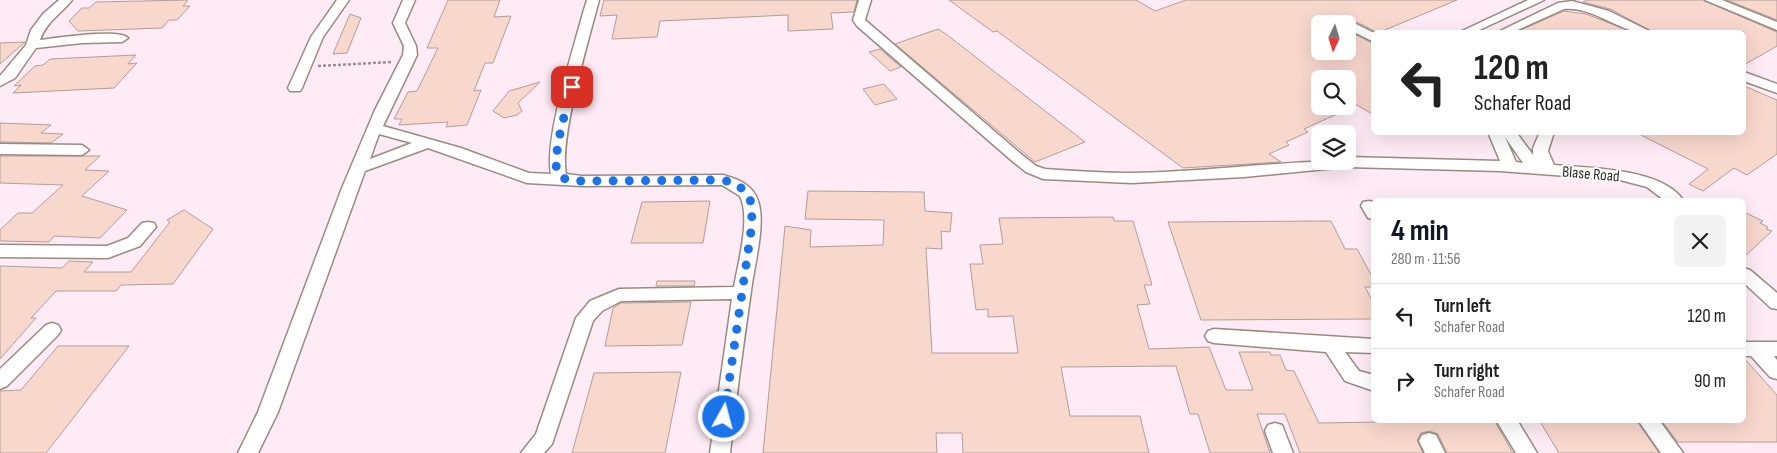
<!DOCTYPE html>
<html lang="en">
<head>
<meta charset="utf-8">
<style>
  :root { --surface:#fff; --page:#f2f2f2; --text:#222; --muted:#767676; --line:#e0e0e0; --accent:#111827 }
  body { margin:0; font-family:"Sofia Sans Condensed",sans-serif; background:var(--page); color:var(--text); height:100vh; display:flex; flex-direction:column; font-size:19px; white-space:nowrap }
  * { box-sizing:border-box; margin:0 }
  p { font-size:16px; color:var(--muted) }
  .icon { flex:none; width:28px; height:28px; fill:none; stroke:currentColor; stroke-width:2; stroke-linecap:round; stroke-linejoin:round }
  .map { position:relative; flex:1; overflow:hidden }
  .drawer { position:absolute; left:1371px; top:198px; width:375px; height:225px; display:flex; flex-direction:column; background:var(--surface); border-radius:8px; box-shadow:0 5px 20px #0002 }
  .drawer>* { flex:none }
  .banner { position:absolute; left:1371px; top:30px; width:375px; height:105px; border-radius:8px; box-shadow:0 5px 20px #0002; background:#fff; color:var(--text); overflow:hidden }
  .needle { width:32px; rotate:184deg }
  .tools { position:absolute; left:1311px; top:15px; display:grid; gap:10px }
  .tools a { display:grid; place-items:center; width:45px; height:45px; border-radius:8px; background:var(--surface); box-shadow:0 5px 20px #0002; font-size:25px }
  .pin { position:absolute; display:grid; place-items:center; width:42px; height:42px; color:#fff; margin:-21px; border-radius:10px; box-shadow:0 2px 8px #0006 }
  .me { position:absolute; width:55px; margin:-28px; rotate:7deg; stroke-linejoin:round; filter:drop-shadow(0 0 4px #0008) }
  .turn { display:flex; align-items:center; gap:18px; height:105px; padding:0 20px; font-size:22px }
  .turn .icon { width:65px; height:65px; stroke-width:2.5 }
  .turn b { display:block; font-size:35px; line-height:42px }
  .round { display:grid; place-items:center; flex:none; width:52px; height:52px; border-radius:8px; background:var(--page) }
  .overview { display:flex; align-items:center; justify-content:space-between; height:85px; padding:0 20px }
  h1 { font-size:30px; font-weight:700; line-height:38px; color:var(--accent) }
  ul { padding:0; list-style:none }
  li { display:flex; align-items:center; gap:15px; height:65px; padding:0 20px; border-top:1px solid var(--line) }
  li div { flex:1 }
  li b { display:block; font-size:19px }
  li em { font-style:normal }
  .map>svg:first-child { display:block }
  .commercial { fill:#feebf5; fill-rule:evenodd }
  .building { fill:#f8d7cd; stroke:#b19e98; fill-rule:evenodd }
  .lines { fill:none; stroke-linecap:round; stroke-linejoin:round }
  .minor-casing { stroke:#998b7f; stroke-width:3 }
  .path { stroke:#97928e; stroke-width:2.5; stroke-dasharray:3 2; stroke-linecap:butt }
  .minor { fill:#fff; fill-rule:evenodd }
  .route { stroke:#1a73e8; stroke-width:9; stroke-dasharray:0 16.2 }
  .labels { text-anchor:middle; stroke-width:4; stroke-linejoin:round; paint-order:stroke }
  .street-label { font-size:16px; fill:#342e29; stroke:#fff }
</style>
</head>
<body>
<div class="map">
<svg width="1777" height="453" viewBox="0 0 1777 453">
  <rect width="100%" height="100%" fill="#fefbf8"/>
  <!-- commercial -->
  <path class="commercial" d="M 0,0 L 1777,0 L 1777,453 L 0,453 ZM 1320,24 L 1348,24 L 1348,51 L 1320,51 ZM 1374,32 L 1744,32 L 1744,132 L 1374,132 ZM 1320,79 L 1348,79 L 1348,106 L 1320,106 ZM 1320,134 L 1348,134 L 1348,161 L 1320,161 ZM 1374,200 L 1744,200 L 1744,420 L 1374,420 Z"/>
  <!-- building -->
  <g class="building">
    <polygon points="188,0 183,6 190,6 177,20 169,20 162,28 78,31 69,21 82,8 89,8 96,2"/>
    <polygon points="448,0 500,0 494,17 511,16 493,63 485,63 474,91 481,90 467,125 446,127 448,122 399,125 402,119 394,119 408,92 417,91 438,48 427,48"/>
    <polygon points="604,0 857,0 854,12 831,13 833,29 788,31 788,15 660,21 657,37 612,39 617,15 600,16"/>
    <path d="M 949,0 L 1136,0 L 1155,11 L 1186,0 L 1457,0 L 1380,32 L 1376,32 L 1349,18 L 1340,24 L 1320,24 L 1320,51 L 1348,51 L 1348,31 L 1374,44 L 1374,115 L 1357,105 L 1304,129 L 1308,132 L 1286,142 L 1289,145 L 1269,154 L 1281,162 L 1183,168 L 997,31 L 993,32 ZM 1320,79 L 1348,79 L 1348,106 L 1320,106 Z"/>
    <polygon points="1587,0 1703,0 1777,32 1777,46 1744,65 1744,32 1653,32 1610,9 1583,2"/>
    <polygon points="1727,0 1777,0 1777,20"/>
    <polygon points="1564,11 1586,14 1633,32 1516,32"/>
    <polygon points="350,14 361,18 347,53 333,54"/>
    <polygon points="938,29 946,34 1085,142 1035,162 895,44"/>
    <polygon points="25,42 0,64 0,43"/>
    <polygon points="880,49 901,67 890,71 869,52"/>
    <polygon points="136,55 128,64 137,63 114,88 13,93 21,85 14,86 35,66 43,65 50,59"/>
    <polygon points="540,82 518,103 522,111 517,115 504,118 493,111 509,91"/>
    <polygon points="884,84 897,99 875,105 863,89"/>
    <polygon points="1744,86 1777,100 1777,154 1747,175 1734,168 1703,191 1689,184 1708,169 1635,132 1744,132"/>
    <polygon points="0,123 51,125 41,133 63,134 51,143 0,142"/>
    <polygon points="0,156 100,156 85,170 109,171 82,196 127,210 100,238 54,236 49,242 0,241 0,230 18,213 32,213 63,185 0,183"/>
    <polygon points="808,191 924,192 925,211 952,213 950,232 941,231 942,249 926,248 932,353 1018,353 1013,316 988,317 988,309 976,310 970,264 983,264 980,245 1003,244 999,218 1113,217 1114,221 1133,221 1152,285 1144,285 1150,304 1137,305 1149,349 1209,347 1226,390 1253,390 1239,352 1270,352 1271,355 1280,355 1286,370 1294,371 1319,423 1494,420 1513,453 1447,453 1438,434 1430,431 1421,433 1417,440 1423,453 1300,453 1285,414 1257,414 1270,453 1210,453 1198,414 1190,414 1176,366 1061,367 1070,416 1140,416 1149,453 963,453 962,433 936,433 937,453 763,453 785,226 811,230 810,247 883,245 884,220 805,219"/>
    <polygon points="710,201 703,243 631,243 642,202"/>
    <polygon points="184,210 213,229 173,284 121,285 116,291 56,291 31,318 36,318 0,359 0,266 62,268 69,261 93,262 84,272 131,272 170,222 167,220"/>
    <polygon points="1744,212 1763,221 1760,223 1768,227 1766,229 1772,231 1744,257"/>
    <polygon points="1331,221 1345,249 1357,249 1374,280 1374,287 1365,287 1374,304 1374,319 1201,320 1168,222"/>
    <polygon points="657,281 695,281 694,286 656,286"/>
    <polygon points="691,302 682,345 605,346 613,308 621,303"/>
    <polygon points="58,346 129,346 46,453 0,453 0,391 21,390"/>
    <polygon points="1744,358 1777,395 1777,442 1678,442 1661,420 1744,420"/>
    <polygon points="681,372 665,453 572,453 594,373"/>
    <polygon points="1539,420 1636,420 1659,453 1559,453"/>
  </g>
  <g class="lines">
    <!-- minor casing -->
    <g class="minor-casing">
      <g id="minor">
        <path d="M 59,0 L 72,0 C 61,14 46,22 40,40 C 55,38 120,28 128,38 L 122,42 L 82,43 L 36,48 L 15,78 L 0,86 L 0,76 L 26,45 L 31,30 L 43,14 Z"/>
        <polygon points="337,0 349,0 323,37 302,88 300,91 290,91 288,88 311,37"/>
        <path d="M 403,0 L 415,0 L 405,23 L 416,46 L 417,55 L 383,126 L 461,148 L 529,173 L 551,174 C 544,139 573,51 583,13 L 587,0 L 599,0 C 589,39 559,138 566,174 L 582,176 L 723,175 C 738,179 753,185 758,201 C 766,224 754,266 751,291 C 743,345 736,399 730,453 L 710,453 L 732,299 L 621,301 L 602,311 L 593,321 L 552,444 L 544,453 L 521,453 L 536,434 L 576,318 L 590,301 L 619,289 L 734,287 C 738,263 751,218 740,196 L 722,185 L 582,186 L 527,183 L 428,148 L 365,171 L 278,412 L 258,453 L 238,453 L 258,412 L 342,188 L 375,110 L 403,55 L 404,46 L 393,23 ZM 379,134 L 412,143 L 370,159 Z"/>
        <path d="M 859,0 L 871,0 L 865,20 L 1021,154 L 1036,166 L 1045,169 C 1074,171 1104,173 1133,173 C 1204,172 1278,161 1348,161 L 1348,157 L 1500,161 L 1488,132 L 1516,132 L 1533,155 L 1533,148 L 1540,132 L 1554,132 L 1548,151 L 1554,165 C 1588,168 1662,168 1683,200 L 1664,200 L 1647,187 L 1620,180 L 1500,171 L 1347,167 L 1244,177 L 1132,183 L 1043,179 L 1026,172 L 1011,160 L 857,26 L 853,20 ZM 1505,137 L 1523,163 L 1516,162 Z"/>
        <polygon points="1528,0 1544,0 1475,32 1460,32"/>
        <polygon points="1705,0 1722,0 1777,22 1777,30"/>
        <path d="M 1572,1 L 1609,11 L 1651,32 C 1621,36 1596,6 1564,9 L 1513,32 L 1498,32 L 1558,3 Z"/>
        <polygon points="1348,20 1374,33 1374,42 1348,29 1348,24 1342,24"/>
        <polygon points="1744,72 1777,84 1777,93 1744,81"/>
        <polygon points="0,144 82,145 89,150 82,155 0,154"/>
        <polygon points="1369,201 1374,202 1374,219 1368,218 1361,206 1363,202"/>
        <polygon points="148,222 154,223 156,227 140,246 108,258 0,257 0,245 107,246 128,238 142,223"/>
        <polygon points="1744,268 1750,270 1777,293 1777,309 1771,308 1744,283"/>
        <polygon points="52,323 58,325 61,330 58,335 7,386 0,389 0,369 46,325"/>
        <polygon points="1214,329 1374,339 1374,353 1345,352 1359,371 1374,375 1374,391 1345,381 1326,352 1214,343 1208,341 1205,336 1208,331"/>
        <polygon points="1744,342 1777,342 1777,356 1774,356 1777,360 1777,379 1770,377 1751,356 1744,356"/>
        <polygon points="1496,420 1517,420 1537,453 1516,453"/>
        <polygon points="1638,420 1659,420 1683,453 1661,453"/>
        <polygon points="1275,423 1282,425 1293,453 1273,453 1265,431 1268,425"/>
        <polygon points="1429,433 1436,435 1445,453 1425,453 1419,441 1422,435"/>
      </g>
    </g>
    <!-- path -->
    <polyline class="path" points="318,66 392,62"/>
    <!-- minor -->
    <use href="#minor" class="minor"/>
  </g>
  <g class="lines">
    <!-- route -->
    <path class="route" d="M 572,87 C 568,102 549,165 559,175 C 566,182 580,181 589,181 L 723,180 C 754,189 753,202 751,231 L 724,417"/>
  </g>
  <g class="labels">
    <!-- street labels -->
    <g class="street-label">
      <text transform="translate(1591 173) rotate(5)" y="6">Blase Road</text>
    </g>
  </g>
</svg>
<div class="tools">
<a><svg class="needle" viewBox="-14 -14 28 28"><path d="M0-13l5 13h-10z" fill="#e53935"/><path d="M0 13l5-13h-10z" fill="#767676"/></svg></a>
<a><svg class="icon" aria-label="search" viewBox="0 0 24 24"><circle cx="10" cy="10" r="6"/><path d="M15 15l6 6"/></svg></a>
<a><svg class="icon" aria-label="layers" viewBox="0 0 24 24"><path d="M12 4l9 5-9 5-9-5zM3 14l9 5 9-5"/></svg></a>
</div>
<div class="pin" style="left:572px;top:87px;background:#d93025"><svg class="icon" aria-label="arrive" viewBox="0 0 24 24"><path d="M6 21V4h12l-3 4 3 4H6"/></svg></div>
<svg class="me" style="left:724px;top:417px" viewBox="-20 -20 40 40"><circle r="17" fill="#1a73e8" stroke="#fff" stroke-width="3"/><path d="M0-11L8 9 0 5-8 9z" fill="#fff"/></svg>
<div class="banner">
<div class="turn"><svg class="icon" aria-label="left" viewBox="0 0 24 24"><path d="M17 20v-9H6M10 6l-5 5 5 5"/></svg><div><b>120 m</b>Schafer Road</div></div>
</div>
<section class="drawer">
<div class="overview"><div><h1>4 min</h1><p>280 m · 11:56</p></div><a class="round"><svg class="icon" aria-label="close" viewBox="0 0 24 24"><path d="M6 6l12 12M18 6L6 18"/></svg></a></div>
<ul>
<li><svg class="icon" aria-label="left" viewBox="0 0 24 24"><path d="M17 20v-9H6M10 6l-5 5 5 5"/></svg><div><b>Turn left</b><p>Schafer Road</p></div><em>120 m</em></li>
<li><svg class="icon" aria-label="right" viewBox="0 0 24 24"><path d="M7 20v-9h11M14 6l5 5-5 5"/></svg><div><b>Turn right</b><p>Schafer Road</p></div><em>90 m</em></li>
</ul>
</section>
</div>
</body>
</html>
